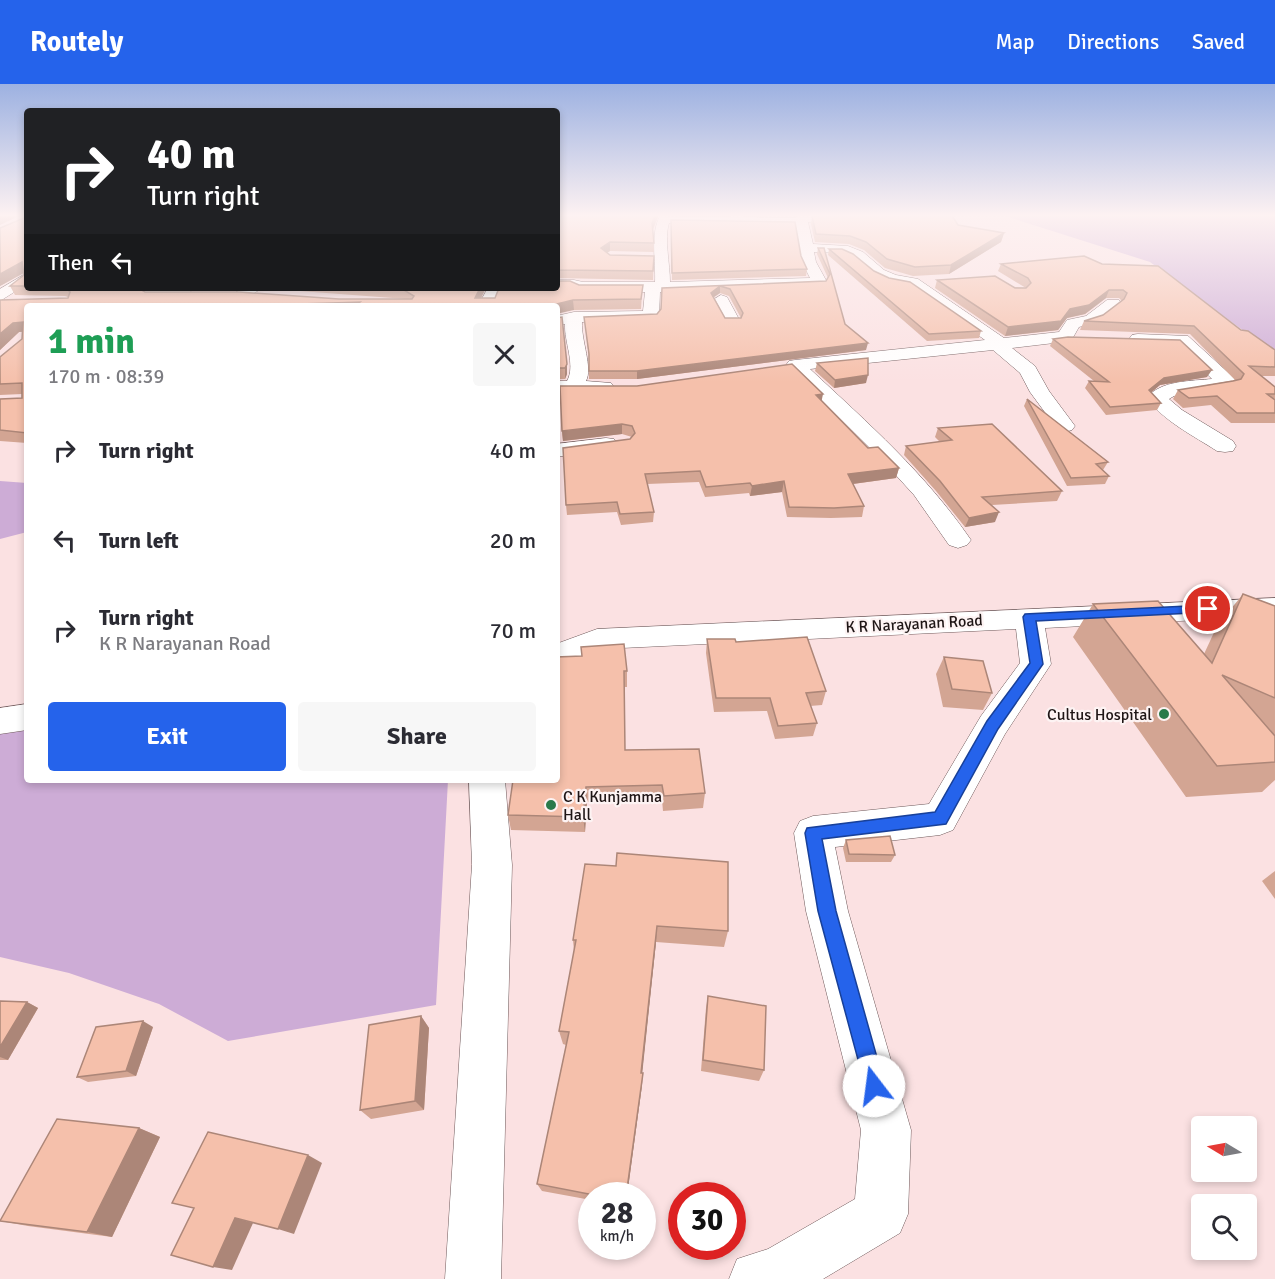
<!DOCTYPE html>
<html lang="en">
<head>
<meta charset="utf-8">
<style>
  :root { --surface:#fff; --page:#f7f7f7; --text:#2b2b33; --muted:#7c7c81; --accent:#2563eb }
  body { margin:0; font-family:Signika,sans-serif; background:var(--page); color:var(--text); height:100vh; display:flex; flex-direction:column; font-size:22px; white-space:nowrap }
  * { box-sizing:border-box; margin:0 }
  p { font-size:20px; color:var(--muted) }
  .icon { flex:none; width:33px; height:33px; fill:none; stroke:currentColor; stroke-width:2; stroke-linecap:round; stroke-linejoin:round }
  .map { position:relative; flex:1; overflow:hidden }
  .drawer { position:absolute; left:24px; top:219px; width:536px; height:480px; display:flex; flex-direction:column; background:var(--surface); border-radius:6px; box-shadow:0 3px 9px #0003 }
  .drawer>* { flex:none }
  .guide { position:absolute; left:24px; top:24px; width:536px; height:183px; border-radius:6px; box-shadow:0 3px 9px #0003; background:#202124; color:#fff; overflow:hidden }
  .needle { width:39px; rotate:280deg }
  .controls { position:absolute; left:1191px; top:1032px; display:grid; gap:12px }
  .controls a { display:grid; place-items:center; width:66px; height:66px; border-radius:6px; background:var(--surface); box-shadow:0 3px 9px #0003; font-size:30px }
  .speed { position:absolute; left:578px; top:1098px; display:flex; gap:12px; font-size:30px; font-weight:700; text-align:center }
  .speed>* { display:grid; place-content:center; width:78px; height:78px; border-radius:50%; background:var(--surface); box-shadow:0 3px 9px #0003; line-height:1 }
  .speed small { font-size:15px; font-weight:400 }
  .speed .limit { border:9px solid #d22; background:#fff; color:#111 }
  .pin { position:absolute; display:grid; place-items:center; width:51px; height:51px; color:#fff; margin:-26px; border:3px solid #fff; border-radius:50%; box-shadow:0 2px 6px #0007 }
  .me { position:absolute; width:66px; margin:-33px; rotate:345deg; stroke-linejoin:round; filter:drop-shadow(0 0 4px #0008) }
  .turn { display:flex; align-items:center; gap:21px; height:126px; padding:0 24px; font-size:27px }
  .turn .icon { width:78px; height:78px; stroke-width:2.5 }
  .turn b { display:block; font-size:42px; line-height:51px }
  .then { display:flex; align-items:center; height:57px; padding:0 24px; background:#0003; gap:12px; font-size:22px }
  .round { display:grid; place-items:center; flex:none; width:63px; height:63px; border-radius:6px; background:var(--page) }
  .head { display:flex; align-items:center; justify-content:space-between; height:102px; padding:0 24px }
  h1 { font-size:36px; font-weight:700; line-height:45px; color:#1e9e55 }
  .cta { display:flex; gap:12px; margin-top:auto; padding:12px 24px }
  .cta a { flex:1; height:69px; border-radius:6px; background:var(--accent); color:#fff; font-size:24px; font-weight:700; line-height:69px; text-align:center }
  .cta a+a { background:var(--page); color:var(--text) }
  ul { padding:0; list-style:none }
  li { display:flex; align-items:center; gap:18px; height:90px; padding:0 24px }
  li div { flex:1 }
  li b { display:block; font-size:22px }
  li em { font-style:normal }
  header { display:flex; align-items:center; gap:36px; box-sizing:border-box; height:84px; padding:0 30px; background:var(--accent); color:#fff }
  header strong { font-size:28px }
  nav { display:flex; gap:33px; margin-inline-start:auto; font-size:21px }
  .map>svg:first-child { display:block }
  .water { fill:#cdacd6 }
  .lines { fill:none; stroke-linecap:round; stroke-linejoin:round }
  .minor-casing { stroke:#6e595a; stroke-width:1 }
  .minor { fill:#fff; fill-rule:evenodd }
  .wall { fill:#d3a593; fill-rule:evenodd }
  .shaded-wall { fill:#ac8678 }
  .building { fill:#f5c0ab; stroke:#ac8678; stroke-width:1.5; fill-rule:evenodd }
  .route { fill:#2563eb; stroke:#184099; stroke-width:1.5 }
  .poi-dot { fill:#2a7a4a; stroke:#fdf3f3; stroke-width:2 }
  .labels { text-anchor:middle; stroke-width:4.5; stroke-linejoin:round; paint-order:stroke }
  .street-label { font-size:16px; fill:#1e1515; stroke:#fdf3f3 }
  .poi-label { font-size:16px; fill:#1e1515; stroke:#fdf3f3; text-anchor:end }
</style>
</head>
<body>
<header>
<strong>Routely</strong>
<nav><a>Map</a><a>Directions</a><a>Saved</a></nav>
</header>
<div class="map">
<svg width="1275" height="1195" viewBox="0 0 1275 1195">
  <rect width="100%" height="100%" fill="#fbe1e2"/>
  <!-- water -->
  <g class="water">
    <polygon points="999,130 1275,130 1275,270 1150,178"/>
    <polygon points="0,397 27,399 27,448 0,455"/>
    <polygon points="27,644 27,696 448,696 436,921 228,957 159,920 69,889 0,873 0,647"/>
  </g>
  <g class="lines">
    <!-- minor casing -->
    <g class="minor-casing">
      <g id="minor">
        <path d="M 731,130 L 743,130 L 744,133 L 795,134 L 801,130 L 856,130 L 854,135 L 850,136 L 808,138 L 813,160 L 848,162 L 863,168 L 884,186 L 896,191 L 918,195 L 1004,254 L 1059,248 L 1067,236 L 1086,232 L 1107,216 L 1119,216 L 1121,219 L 1119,222 L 1098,238 L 1079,243 L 1071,257 L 1012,264 L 1035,282 L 1049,307 L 1075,342 L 1072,346 L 1065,348 L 1058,346 L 1030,308 L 1020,289 L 993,266 L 810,285 C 870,341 924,388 971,456 L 967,461 L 958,464 L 949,461 L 914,411 L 882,376 L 786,281 L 789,277 L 795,276 L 985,256 L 909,202 L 888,198 L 874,192 L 853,174 L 841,169 L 814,168 L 816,178 L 827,198 L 825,201 L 660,208 L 659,232 L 657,235 L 582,238 C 581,256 593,284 586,297 L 611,299 L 614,303 L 611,307 L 604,309 L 556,309 L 556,297 L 567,297 C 576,281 564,258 565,240 L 556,242 L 556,232 L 574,228 L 643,227 L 645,208 L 580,208 L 571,204 L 554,204 L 556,204 L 556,196 L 574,196 L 583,198 L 655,198 C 656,178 650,150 660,132 L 731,133 ZM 669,139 L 796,142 L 802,178 L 810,194 L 670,198 C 670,180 664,155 669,139 Z"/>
        <polygon points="27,189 27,200 0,217 0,205"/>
        <path d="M 148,204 L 188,206 L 196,211 C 188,218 149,217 141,210 Z"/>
        <polygon points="243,204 262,204 234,222 215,222"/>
        <polygon points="488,204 504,204 494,222 478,222"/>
        <polygon points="721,211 727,213 740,237 738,240 726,240 713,216"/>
        <path d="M 1138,250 L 1188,252 L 1234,294 L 1236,298 L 1234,302 L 1174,312 L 1169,315 L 1182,326 L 1233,357 L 1236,362 L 1233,367 L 1225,368 L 1217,367 C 1194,352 1163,337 1147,314 C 1160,296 1193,297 1212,295 L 1177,261 L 1132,259 L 1129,255 L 1132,251 Z"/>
        <polygon points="606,354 614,355 617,360 614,365 556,373 556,360"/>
        <polygon points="1275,514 1275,532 1045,544 1051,580 1005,650 953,746 940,751 835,763 848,827 911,1046 908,1130 900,1149 823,1195 729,1195 737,1175 768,1165 855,1115 861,1046 806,827 794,749 800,737 813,732 929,720 981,632 1020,579 1016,545 601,565 556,583 556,560 597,545"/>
        <polygon points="27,620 27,646 0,650 0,624"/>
        <polygon points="469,696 505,696 512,781 501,1195 445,1195 472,781"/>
      </g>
    </g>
    <!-- minor -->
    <use href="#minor" class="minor"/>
  </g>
  <!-- wall -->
  <g class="wall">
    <polygon points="27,130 27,204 138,204 145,208 339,215 406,215 260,204 486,204 481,214 495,214 579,201 642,210 641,225 574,226 556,222 27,222 27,359 0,357 0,315 22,314 22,310 0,311 0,273 22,255 22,248 19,248 0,266 0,216 68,214 68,213 65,212 15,211 10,202 24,191 24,189 0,202 0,144 24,134"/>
    <polygon points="556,130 659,130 653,146 654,168 610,167 607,169 610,171 654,172 653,196 556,194"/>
    <polygon points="672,130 729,130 729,131"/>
    <polygon points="745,130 797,130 794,132"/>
    <polygon points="812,132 958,141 1004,149 1001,158 949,190 913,192 885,184 864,166 849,160 815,158 811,140"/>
    <polygon points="671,136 801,172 807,185 806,192 672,196"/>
    <path d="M 818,164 L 824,164 L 845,240 L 866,266 L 637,295 L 589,295 L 589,274 L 584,233 L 657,230 L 661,225 L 662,204 L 826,197 L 828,194 L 817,170 ZM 720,209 L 729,212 L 741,234 L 725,234 L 714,213 Z"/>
    <polygon points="829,165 874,187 981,247 979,254 927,257 828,171"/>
    <polygon points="1084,172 1241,246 1275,266 1275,292 1261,292 1275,303 1275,339 1231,339 1211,321 1183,324 1173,315 1178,306 1235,296 1190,250 1080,246 1084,237 1103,231 1122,217 1119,214 1106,214 1085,230 1067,234 1058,246 1005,252 935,204 937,196 1026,204 998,187 1001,180"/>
    <polygon points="556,234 567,290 565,295 560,295 559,270 556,270"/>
    <polygon points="1053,255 1207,293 1160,301 1151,308 1161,319 1157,326 1106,331 1085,304 1089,297 1094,297 1050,262"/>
    <polygon points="817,279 866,299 834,304 815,287"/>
    <polygon points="1027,315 1108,378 1103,386 1109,392 1105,400 1067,402 1024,322"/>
    <polygon points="822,317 868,364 899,384 896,394 853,400 864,422 862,433 831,434 787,433 782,408 750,412 749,409 705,413 699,398 647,400 654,428 653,438 621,441 617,428 567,431 566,421 632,353 622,350 563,357 562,347"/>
    <polygon points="938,344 1062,407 1057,417 992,421 995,438 965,443 936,407 904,371 906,362 940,358 935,353"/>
    <polygon points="1243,510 1275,522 1275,696 1262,708 1186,713 1073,553 1093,520 1204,570 1217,542"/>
    <polygon points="707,555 736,558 826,607 822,621 810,622 817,639 813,652 775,655 767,627 714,628 706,569"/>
    <polygon points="582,572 627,587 627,603 625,603 625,666 705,709 703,724 663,727 662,716 587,718 585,748 511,746 508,731"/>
    <polygon points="944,573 992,609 983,626 943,623 936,590"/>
    <polygon points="846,756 895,771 891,778 846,778 843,764"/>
    <polygon points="585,780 728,847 724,863 656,858 642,989 642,1001 627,1112 591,1112 591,1116 542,1107 537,1100 566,961 563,960 559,947 574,867 573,856"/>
    <polygon points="1275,787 1275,815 1262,797"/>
    <polygon points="708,912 764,986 759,997 701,987 706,924"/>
    <polygon points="0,917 27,918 38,924 8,976 0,976"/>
    <polygon points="421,932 429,944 424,1026 371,1035 360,1026"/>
    <polygon points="153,943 136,992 88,998 77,993"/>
    <polygon points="139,1044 160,1053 112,1153 28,1142 0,1137"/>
  </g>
  <!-- shaded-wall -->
  <g class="shaded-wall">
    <polygon points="1,130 23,130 0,141 0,131"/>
    <polygon points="656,130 659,130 652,147 652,139"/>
    <polygon points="1004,149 1001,158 949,190 951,181"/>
    <polygon points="610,158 610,167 601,172 601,164"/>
    <polygon points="22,178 27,187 0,202 0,190"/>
    <polygon points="720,202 720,209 711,215 711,209"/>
    <polygon points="480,204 486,204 477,222 475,214"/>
    <polygon points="1109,206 1106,214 1085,230 1067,234 1058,246 1005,252 1008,243 1070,225"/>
    <polygon points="573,216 574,226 556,230 556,222 554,222 553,221"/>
    <polygon points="23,238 27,247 19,248 0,266 0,250 13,239"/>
    <polygon points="868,259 866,266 637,295 637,287"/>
    <polygon points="567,280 567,290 565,295 565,284"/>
    <polygon points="1212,286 1207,293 1160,301 1145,314 1149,306 1164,294"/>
    <polygon points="868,291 866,299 834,304 835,296"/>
    <polygon points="823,310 821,320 816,311"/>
    <polygon points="622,340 622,350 563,357 562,347"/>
    <polygon points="899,384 896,394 845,401 848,390"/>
    <polygon points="784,397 782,408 750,412 752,402"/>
    <polygon points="999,428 995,438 965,443 969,434"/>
    <polygon points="586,703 587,718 585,748 583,733"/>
    <polygon points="657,842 656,858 641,1001 641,989"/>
    <polygon points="27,918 38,924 8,976 0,973 0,963"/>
    <polygon points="421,932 429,944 424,1026 415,1017"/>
    <polygon points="143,937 153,943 136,992 126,987"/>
    <polygon points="643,989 642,1001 627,1112 626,1112"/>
    <polygon points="139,1044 160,1053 112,1153 87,1148"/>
    <polygon points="308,1071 322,1079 294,1150 278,1145"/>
    <polygon points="235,1134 253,1139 232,1186 213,1183"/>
  </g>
  <!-- building -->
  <g class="building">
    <polygon points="24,130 27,130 27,202 10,202 24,191 22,178 0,190 0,144 24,134"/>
    <polygon points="556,130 656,130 652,139 654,159 610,158 601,164 610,171 654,172 653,187 556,186"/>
    <polygon points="842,130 951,130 958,141 1004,149 951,181 915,183 887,175 866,158 850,152 816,150 812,132"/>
    <polygon points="671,136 795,138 801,172 807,185 672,189"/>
    <path d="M 818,164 L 824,164 L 845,240 L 868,259 L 637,287 L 589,287 L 589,270 L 584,233 L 657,230 L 661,225 L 662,204 L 826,197 L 830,190 ZM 720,202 L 730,205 L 743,229 L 741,234 L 725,234 L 711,209 Z"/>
    <polygon points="829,165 842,165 853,170 874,187 889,194 910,198 981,247 929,250"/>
    <polygon points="1084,172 1102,180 1158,182 1241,246 1248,247 1275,266 1275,283 1249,282 1275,303 1275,310 1267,310 1275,316 1275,329 1237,329 1217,312 1189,314 1178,306 1233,297 1241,295 1244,290 1194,242 1084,237 1103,231 1124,215 1127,209 1123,206 1109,206 1089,221 1070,225 1061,237 1008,243 937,196 995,192 1015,204 1026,204 1031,199 1028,194 1001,180"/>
    <polygon points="556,197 570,197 579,201 643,201 641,215 573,216 553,221 554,222 355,222 360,218 268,221 267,222 27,222 27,349 0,346 0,315 22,314 22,299 0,300 0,273 22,255 23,238 13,239 0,250 0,216 68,214 70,208 68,206 64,204 138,204 145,208 239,208 339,215 412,215 414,212 404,206 383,204 480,204 475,214 495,214 499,204 556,204"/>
    <polygon points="562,233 567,280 565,284 559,284 558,260 556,260 556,234"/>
    <polygon points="1068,253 1180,256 1212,286 1164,294 1149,306 1161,319 1110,323 1089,297 1109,298 1053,255"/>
    <polygon points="868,274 868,291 835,296 817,279"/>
    <polygon points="792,280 823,310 816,311 868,364 878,363 899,384 848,390 864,422 834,424 789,423 784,397 752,402 750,399 706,403 700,387 645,390 654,428 620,430 617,418 566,421 563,364 630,355 635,349 632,342 622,340 562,347 560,302 637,302"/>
    <polygon points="1027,315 1108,378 1096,380 1109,392 1071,394"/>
    <polygon points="992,340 1062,407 982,413 999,428 969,434 940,397 906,362 952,356 938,344"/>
    <polygon points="1243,510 1275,522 1275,614 1222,591 1275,652 1275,678 1217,682 1093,520 1158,517 1212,579"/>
    <polygon points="807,553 826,607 806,609 817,639 778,642 770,614 716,614 707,555 735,555 736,558"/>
    <polygon points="624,560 627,587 624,587 625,666 699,665 705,709 664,712 662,701 586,703 583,733 508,731 513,696 556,696 556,573 582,572 581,563"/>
    <polygon points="944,573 983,577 992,609 952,605"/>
    <polygon points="890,752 895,771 849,770 846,756"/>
    <polygon points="617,769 728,778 728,847 657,842 641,989 643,989 626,1112 599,1112 537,1100 569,948 559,947 576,856 573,856 585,780 616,782"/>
    <polygon points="708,912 766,922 764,986 703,976"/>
    <polygon points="0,917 27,918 0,963"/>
    <polygon points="421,932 415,1017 360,1026 369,941"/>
    <polygon points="143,937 126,987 77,993 96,943"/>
    <polygon points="57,1035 139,1044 87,1148 0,1137"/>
    <polygon points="208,1048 308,1071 278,1145 235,1134 213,1183 171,1171 194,1124 172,1119"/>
  </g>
  <!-- sky -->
  <linearGradient id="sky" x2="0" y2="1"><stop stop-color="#9db1e1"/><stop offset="0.44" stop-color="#fdf2f2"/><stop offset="1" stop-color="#fdf2f2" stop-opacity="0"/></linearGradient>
  <rect width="1275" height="298" fill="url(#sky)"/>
  <!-- route -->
  <polygon class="route" points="1208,521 1212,523 1214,525 1212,528 1036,537 1043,580 998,645 946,740 822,755 836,827 885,1002 882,1009 874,1012 867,1009 818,827 805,749 807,744 935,728 987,637 1030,579 1023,533 1025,530"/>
  <!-- markers -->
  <g class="poi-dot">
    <circle cx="1164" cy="630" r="6"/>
    <circle cx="551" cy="721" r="6"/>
  </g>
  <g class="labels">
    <!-- street labels -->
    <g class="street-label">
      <text transform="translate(914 539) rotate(-3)" y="6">K R Narayanan Road</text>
    </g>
    <!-- poi labels -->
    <g class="poi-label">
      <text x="1152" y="636">Cultus Hospital</text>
      <text x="563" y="718" text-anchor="start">C K Kunjamma<tspan x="563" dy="18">Hall</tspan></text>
    </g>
  </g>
</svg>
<div class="controls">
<a><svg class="needle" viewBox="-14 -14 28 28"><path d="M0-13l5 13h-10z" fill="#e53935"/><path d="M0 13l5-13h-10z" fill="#7c7c81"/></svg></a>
<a><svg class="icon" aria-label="search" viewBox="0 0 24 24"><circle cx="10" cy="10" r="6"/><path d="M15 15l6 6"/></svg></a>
</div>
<div class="speed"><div>28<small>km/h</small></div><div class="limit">30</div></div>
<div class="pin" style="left:1208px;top:525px;background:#d93025"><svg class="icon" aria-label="arrive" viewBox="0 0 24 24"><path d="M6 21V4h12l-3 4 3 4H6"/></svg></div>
<svg class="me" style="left:874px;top:1002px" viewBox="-20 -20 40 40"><circle r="19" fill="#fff"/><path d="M0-13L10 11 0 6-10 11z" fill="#2563eb"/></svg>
<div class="guide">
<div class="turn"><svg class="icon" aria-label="right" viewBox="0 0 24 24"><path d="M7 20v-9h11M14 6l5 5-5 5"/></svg><div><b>40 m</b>Turn right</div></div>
<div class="then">Then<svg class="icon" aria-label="left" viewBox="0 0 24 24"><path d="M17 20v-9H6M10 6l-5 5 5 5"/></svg></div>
</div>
<section class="drawer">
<div class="head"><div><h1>1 min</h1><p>170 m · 08:39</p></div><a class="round"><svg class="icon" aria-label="close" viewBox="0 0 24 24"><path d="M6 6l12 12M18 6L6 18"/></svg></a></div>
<ul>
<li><svg class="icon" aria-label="right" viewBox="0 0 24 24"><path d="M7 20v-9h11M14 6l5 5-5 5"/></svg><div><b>Turn right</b></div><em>40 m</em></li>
<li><svg class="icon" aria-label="left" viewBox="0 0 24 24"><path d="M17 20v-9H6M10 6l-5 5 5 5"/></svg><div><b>Turn left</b></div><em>20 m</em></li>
<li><svg class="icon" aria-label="right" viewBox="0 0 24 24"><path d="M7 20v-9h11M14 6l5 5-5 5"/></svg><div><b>Turn right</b><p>K R Narayanan Road</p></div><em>70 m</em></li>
</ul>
<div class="cta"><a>Exit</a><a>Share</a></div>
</section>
</div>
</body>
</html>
